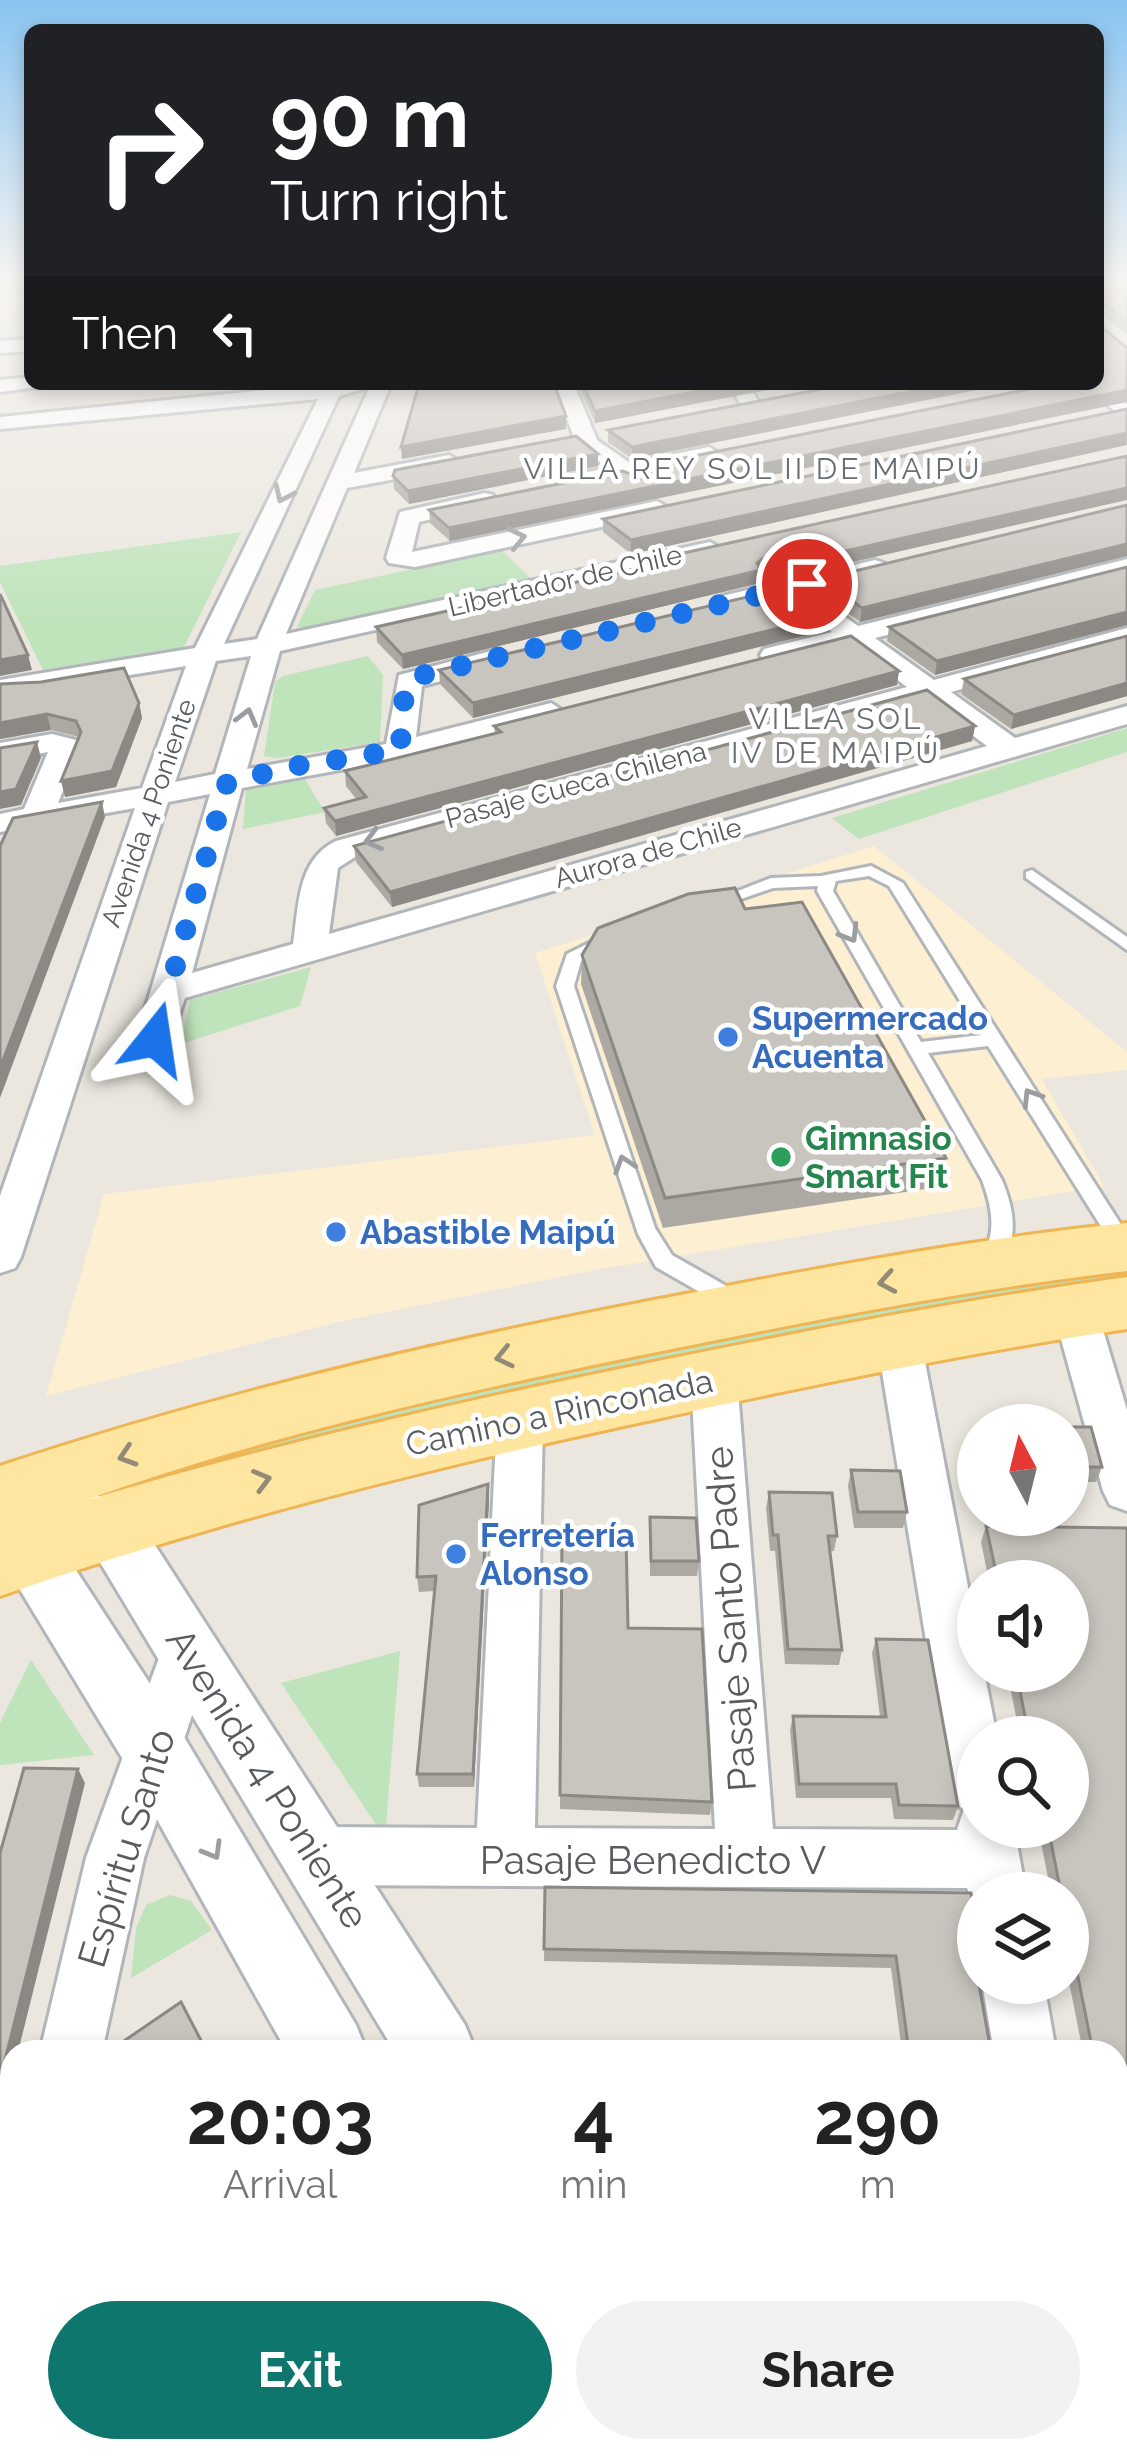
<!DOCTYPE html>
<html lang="en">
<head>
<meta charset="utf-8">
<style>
  :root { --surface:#fff; --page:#f2f2f2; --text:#222; --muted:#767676; --accent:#0f766e }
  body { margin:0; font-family:Raleway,sans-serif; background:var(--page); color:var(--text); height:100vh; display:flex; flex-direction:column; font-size:45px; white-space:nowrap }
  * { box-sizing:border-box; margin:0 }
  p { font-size:39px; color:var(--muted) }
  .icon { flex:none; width:66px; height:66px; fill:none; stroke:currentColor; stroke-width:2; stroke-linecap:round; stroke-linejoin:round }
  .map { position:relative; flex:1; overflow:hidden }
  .panel { position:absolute; left:0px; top:2040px; width:1128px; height:423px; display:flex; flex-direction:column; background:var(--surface); border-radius:36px 36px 0 0; box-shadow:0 6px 18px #0003 }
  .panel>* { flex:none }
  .banner { position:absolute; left:24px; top:24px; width:1080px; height:366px; border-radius:18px; box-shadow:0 6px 18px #0003; background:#202124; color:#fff; overflow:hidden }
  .needle { width:78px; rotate:353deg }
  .tools { position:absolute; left:957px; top:1404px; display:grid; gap:24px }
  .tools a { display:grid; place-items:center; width:132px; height:132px; border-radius:50%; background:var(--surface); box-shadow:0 6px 18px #0003; font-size:60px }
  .pin { position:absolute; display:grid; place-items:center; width:102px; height:102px; color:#fff; margin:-51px; border:6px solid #fff; border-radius:50%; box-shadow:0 3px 12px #0007 }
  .me { position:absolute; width:132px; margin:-66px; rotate:15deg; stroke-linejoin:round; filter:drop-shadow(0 0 9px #0008) }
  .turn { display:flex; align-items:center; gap:42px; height:252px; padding:0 48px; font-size:54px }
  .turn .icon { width:156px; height:156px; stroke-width:2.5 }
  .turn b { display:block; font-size:84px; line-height:102px }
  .then { display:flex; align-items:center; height:114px; padding:0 48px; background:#0003; gap:24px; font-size:45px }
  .eta { display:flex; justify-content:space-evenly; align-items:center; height:204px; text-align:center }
  .eta b { font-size:72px; font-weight:700; line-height:84px }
  .action { display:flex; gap:24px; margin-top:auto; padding:24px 48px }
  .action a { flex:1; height:138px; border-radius:72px; background:var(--accent); color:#fff; font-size:48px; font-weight:700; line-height:138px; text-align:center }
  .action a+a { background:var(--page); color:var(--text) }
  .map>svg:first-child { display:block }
  .commercial { fill:#fdefd2 }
  .green { fill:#bfe3bb }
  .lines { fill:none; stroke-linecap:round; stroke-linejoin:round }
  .service-casing { stroke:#b2b6ba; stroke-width:6 }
  .minor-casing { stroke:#b2b6ba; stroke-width:6 }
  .tertiary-casing { stroke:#b2b6ba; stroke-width:6 }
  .primary-casing { stroke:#efb554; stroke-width:6 }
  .service { fill:#fff; fill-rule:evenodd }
  .minor { fill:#fff; fill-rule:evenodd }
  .tertiary { fill:#fff; fill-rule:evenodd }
  .primary { fill:#fee6a1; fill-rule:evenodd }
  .wall { fill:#aca9a3 }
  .shaded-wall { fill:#8c8985 }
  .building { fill:#c8c4be; stroke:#8c8985; stroke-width:3 }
  .oneway { stroke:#9b9da0 }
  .oneway2 { stroke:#928c77 }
  .route { stroke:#1a73e8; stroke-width:21; stroke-dasharray:0 37.8 }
  .shop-dot { fill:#3f7fe0; stroke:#fff; stroke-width:4.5 }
  .leisure-dot { fill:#2e9e5b; stroke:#fff; stroke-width:4.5 }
  .labels { text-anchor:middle; stroke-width:9; stroke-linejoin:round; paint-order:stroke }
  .far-street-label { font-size:27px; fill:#585c60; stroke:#fff }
  .far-neighbourhood-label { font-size:30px; letter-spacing:3px; fill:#696f72; stroke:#fff }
  .shop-label { font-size:33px; font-weight:bold; fill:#366cbe; stroke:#fff; text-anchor:start }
  .leisure-label { font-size:33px; font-weight:bold; fill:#27864d; stroke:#fff; text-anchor:start }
  .street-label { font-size:33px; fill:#585c60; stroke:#fff }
  .near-street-label { font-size:39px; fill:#585c60; stroke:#fff }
</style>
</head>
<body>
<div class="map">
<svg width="1127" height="2461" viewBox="0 0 1127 2461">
  <rect width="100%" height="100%" fill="#ebe7df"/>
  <!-- commercial -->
  <polygon class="commercial" points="874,846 1127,1052 1127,1070 1042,1079 1104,1186 595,1270 338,1322 46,1396 104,1194 595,1135 535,953"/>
  <!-- green -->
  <g class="green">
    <polygon points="241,532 184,647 43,670 0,582 0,566"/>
    <polygon points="502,550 531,579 309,629 297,627 315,590"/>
    <polygon points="368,656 383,675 380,742 278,758 264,756 275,682 283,676"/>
    <polygon points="1127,728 1127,752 859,839 832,818"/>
    <polygon points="303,776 325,812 243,829 246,787"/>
    <polygon points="311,967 300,1006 181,1044 190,1000"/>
    <polygon points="1127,1259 1127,1288 197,1472 182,1467 182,1455 653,1335"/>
    <polygon points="400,1651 385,1838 281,1683"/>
    <polygon points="31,1660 94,1755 0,1765 0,1723"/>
    <polygon points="170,1895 191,1901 212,1930 131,1978 136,1928 146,1905"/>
  </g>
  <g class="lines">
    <!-- service casing -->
    <g class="service-casing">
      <g id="service">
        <path d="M 871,866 L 903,883 L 1127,1234 L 1127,1254 L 1117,1252 L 988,1046 L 928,1053 L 1002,1180 C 1015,1212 1019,1240 998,1269 L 982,1269 L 979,1263 C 997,1235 993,1210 982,1180 L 817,891 L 818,886 L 773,888 L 715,908 L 707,903 L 771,878 L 821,876 ZM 869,876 L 889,886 L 981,1035 L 921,1042 L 833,891 L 836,881 Z"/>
        <polygon points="1032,870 1127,937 1127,950 1026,878 1026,872"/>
        <polygon points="611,932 620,937 581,961 574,986 655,1228 672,1255 742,1295 745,1301 742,1307 726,1307 656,1267 638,1234 556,986 567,954"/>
      </g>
    </g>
    <!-- minor casing -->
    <g class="minor-casing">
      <g id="minor">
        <polygon points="0,281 30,282 30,292 0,291"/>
        <polygon points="30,339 30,351 0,353 0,341"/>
        <polygon points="30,377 30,384 39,384 37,387 0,392 0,380"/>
        <polygon points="1098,379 1127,404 1127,422 1084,384 1098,384"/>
        <path d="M 325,384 L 358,384 L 363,389 L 339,396 L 224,644 L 257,639 L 371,384 L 391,384 L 354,473 L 449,455 L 460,462 L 449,469 L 347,488 L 286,634 L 710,542 L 722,549 L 710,556 L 280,651 L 247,769 L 386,744 L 399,675 L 495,650 L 505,652 L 509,658 L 505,664 L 422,686 L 416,737 L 551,703 L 565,712 L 561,718 L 400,759 L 242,788 L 192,973 L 293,944 C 299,905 297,860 336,841 L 907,687 L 849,644 L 774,663 L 764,661 L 760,655 L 764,649 L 832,632 L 784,597 L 731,610 L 722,608 L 718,602 L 722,596 L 768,585 L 760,577 L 764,572 L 782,572 L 793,580 L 875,560 L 884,563 L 888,568 L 884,573 L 809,591 L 858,626 L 1127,559 L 1127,575 L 875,638 L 934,680 L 1127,628 L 1127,644 L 951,692 L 1015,738 L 1127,706 L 1127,724 L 185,998 L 168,1047 L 142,1047 L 136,1039 L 210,794 L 168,802 L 21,1257 L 15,1268 L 0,1273 L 0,1196 L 135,808 L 0,832 L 0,814 L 24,809 L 48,752 L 0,761 L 0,743 L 52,734 L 76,740 L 81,746 L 58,803 L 142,788 L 186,666 L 0,696 L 0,680 L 195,648 L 318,399 L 0,429 L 0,417 ZM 251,656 L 215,774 L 175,782 L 216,661 ZM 925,700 L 987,746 L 329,934 L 338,868 L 358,855 Z"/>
        <polygon points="554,384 574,384 597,440 630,463 709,447 720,454 717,459 645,474 651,481 640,488 622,478 562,487 562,477 607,468 576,443"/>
        <polygon points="728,384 748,384 760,404 757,408 743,408"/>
        <polygon points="485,493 493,495 493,505 419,522 412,552 657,501 669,508 657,515 415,567 389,563 386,558 400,512"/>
        <polygon points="1075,1293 1091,1298 1097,1310 1127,1410 1127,1511 1110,1505 1103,1491 1053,1310 1059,1298"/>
        <polygon points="899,1324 915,1329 921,1341 978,1639 978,1671 984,1671 997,1737 978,1737 978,1827 1014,1827 1026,1893 978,1893 978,1915 967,1888 316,1885 296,1876 287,1856 296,1836 316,1827 477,1828 497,1418 503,1405 520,1399 537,1405 543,1418 535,1828 715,1829 691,1378 698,1365 714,1360 730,1365 737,1378 773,1829 957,1830 964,1809 958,1806 950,1787 877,1341 883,1329"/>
        <polygon points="189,1623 208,1630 215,1647 144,1858 102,2052 40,2052 86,1858 163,1647 170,1630"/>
        <polygon points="982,1983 1044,1983 1056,2052 994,2052"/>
        <polygon points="12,2300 12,2424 0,2429 0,2305"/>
        <polygon points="1116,2422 1127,2435 1127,2461 1061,2461 1060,2451 1116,2451"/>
      </g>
    </g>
    <!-- tertiary casing -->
    <g class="tertiary-casing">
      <g id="tertiary">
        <polygon points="76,1488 131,1508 465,2025 476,2052 395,2052 89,1544 57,1532 59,1544 178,1727 356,2025 367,2052 287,2052 130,1771 8,1570 0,1552 3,1497 24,1490 45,1497 50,1506 55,1495"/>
        <polygon points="514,2451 604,2451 609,2461 518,2461"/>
        <polygon points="640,2451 730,2451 735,2461 644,2461"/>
      </g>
    </g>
    <!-- primary casing -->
    <g class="primary-casing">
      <path id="primary" d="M 1127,1223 L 1127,1271 C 972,1289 820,1319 667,1350 C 470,1390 272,1433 83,1501 C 276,1443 471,1399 668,1359 C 821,1328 973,1298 1127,1277 L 1127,1329 C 970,1352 815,1384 661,1418 C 437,1466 216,1521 0,1596 L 0,1466 C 228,1390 460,1336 696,1292 C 839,1264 982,1238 1127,1223 Z"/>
    </g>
    <!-- service -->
    <use href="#service" class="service"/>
    <!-- minor -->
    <use href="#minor" class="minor"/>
    <!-- tertiary -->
    <use href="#tertiary" class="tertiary"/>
    <!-- primary -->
    <use href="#primary" class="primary"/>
  </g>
  <!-- wall -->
  <g class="wall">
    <polygon points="1098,278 1127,278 1127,334 1101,314"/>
    <polygon points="1127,348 1127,402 450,541 430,523 429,510 643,479 1098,384"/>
    <polygon points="578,384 798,384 595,423"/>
    <polygon points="848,384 1006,384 632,459 608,442 608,430"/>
    <polygon points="1127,409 1127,445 631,554 603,532 603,519"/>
    <polygon points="598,454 598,466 409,504 394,489 393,476"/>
    <polygon points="1127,456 795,575 771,565 761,572 760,583 403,669 377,642 376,627 656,564 656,559"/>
    <polygon points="1127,505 1127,556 860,622 820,593 822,579"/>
    <polygon points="1127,567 1127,625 935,675 887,641 889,627"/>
    <polygon points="823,631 473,718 440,684 439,670"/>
    <polygon points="1127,635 1127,696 1011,729 961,694 964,679"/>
    <polygon points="0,684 139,703 142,718 116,787 65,797 79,737 51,730 0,739"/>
    <polygon points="897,685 336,836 326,823 324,808 357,800 346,786 345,771 495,734 494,726"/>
    <polygon points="975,726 972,741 392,907 356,862 354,846"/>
    <polygon points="745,909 946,1158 939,1187 663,1228 581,984 582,955"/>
    <polygon points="1068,1427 1102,1467 1096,1482 1068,1482"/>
    <polygon points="851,1470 907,1512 903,1528 854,1528 848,1486"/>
    <polygon points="488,1484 489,1500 474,1787 419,1787 417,1774 434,1591 419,1592 417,1577"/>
    <polygon points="769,1492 837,1536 834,1551 830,1551 842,1650 839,1665 785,1664 775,1551 770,1551 766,1508"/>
    <polygon points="650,1517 699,1561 697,1576 650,1576"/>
    <polygon points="986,1526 1127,1528 1127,2221 1117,2221 1116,2218 1116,2052 1083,2052 1068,1977 1068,1893 1051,1893 1038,1827 1068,1827 1068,1737 1020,1737 1007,1671 1068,1671 1068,1581 989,1581 981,1542"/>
    <polygon points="562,1536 628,1628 712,1802 710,1815 560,1809"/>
    <polygon points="876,1639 958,1806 953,1820 894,1819 891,1798 796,1798 790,1730 793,1716 880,1717 872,1653"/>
    <polygon points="545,1887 978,1934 978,1963 976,1967 991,2052 902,2052 891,1968 544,1961"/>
  </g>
  <!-- shaded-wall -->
  <g class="shaded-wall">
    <polygon points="736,384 798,384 595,423 595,411"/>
    <polygon points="948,384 1006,384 632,459 632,447"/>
    <polygon points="1127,390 1127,402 450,541 449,528"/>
    <polygon points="566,416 566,429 402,459 401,447"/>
    <polygon points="1127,433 1126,445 631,554 631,540"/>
    <polygon points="598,454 598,466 409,504 408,491"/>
    <polygon points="1127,488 1127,500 795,575 796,562"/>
    <polygon points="1127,544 1127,556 860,622 862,608"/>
    <polygon points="772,552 771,565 761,572 760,583 403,669 402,655 757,563"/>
    <polygon points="1127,612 1127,625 935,675 937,661"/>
    <polygon points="824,617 823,631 473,718 473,703"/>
    <polygon points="28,655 32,670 0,676 0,660"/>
    <polygon points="899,671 897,685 336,836 335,821"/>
    <polygon points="1127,683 1127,696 1011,729 1014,715"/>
    <polygon points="139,703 142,718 116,787 65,797 61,781"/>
    <polygon points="47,714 51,730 0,739 0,723"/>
    <polygon points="975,726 972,741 392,907 390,892"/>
    <polygon points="37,742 41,758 21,805 0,809 0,792"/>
    <polygon points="102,802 105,817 0,1098 0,1068"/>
    <polygon points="488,1484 489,1500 474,1787 473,1774"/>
    <polygon points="78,1769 85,1783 18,2052 12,2052 12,2078 0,2126 0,2080"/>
  </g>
  <!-- building -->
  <g class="building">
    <polygon points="1098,278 1127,278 1127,321 1103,303 1098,306"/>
    <polygon points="1098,324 1127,348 1127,390 449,528 429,510 623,471 643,479 654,472 654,464 1054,384 1098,384"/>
    <polygon points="419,384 554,384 566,416 401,447"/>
    <polygon points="583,384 736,384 595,411"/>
    <polygon points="848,384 948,384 632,447 608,430"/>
    <polygon points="1127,409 1127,433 631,540 603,519"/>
    <polygon points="576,436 598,454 408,491 393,476 395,470"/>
    <polygon points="1127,456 1127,488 796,562 772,552 757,563 761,570 402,655 376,627 661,563 656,559"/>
    <polygon points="1127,505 1127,544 862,608 822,579"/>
    <polygon points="1127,567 1127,612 937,661 889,627"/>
    <polygon points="785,588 824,617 473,703 439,670"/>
    <polygon points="0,594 28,655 0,660"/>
    <polygon points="851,636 899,671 335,821 324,808 366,797 345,771 501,732 494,726"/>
    <polygon points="1127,636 1127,683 1014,715 964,679"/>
    <polygon points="124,668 139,703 112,771 61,781 81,732 76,721 47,714 0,723 0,684 41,682"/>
    <polygon points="927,690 975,726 390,892 354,846"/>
    <polygon points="37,742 16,789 0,792 0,748"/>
    <polygon points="102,802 0,1068 0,846 13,818"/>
    <polygon points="735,888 745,909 802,902 946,1158 665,1198 582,955 598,928 688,894"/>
    <polygon points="1068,1427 1091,1427 1102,1467 1068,1467"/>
    <polygon points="851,1470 900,1471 907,1512 858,1512"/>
    <polygon points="488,1484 473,1774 417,1774 436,1576 417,1577 419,1505"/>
    <polygon points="769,1492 832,1493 837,1536 828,1536 842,1650 788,1649 778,1535 773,1535"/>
    <polygon points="650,1517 696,1518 699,1561 651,1561"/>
    <polygon points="986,1526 1127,1528 1127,2212 1116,2163 1116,2052 1093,2052 1068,1927 1068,1893 1061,1893 1048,1827 1068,1827 1068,1737 1029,1737 1016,1671 1068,1671 1068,1581 998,1581"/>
    <polygon points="562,1536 626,1536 628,1628 702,1629 712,1802 560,1795"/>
    <polygon points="876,1639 928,1640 958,1806 899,1805 896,1784 799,1784 793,1716 886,1717"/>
    <polygon points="24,1768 78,1769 0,2080 0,1853"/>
    <polygon points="545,1887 971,1893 978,1934 978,1956 974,1956 991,2052 909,2052 896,1956 544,1949"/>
    <polygon points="181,2002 207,2052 126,2052 121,2043"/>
  </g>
  <!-- one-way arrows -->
  <defs><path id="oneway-chevron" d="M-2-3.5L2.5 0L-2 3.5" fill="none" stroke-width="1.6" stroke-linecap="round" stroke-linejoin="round" transform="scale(3)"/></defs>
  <g class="oneway">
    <use href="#oneway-chevron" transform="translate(283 494) rotate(115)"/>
    <use href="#oneway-chevron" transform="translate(517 538) rotate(-12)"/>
    <use href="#oneway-chevron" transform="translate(247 717) rotate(-75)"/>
    <use href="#oneway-chevron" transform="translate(373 840) rotate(165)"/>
    <use href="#oneway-chevron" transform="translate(850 934) rotate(59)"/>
    <use href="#oneway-chevron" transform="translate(1031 1097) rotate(-122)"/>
    <use href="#oneway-chevron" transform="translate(624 1164) rotate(-108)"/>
    <use href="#oneway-chevron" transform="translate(213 1851) rotate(60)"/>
  </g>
  <g class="oneway2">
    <use href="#oneway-chevron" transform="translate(887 1282) rotate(170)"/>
    <use href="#oneway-chevron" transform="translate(504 1357) rotate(167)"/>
    <use href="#oneway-chevron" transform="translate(127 1456) rotate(162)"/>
    <use href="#oneway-chevron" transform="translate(262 1480) rotate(-15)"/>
  </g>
  <!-- sky -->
  <linearGradient id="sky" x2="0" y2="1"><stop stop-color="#89c4f1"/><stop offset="0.45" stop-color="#f6f4f1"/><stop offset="1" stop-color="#f6f4f1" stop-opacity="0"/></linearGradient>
  <rect width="1127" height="623" fill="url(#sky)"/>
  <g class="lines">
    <!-- route -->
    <polyline class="route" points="155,1039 227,783 289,767 400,750 405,687 418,676 807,584"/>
  </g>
  <!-- markers -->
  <g class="shop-dot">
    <circle cx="728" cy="1037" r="12"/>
    <circle cx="336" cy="1232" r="12"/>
    <circle cx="456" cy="1554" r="12"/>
  </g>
  <circle class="leisure-dot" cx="781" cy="1157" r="12"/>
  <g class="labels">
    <!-- far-street labels -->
    <g class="far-street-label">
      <text transform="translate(565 581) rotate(-13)" y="9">Libertador de Chile</text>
      <text transform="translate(576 785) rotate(-15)" y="9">Pasaje Cueca Chilena</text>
      <text transform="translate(149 813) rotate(-71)" y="9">Avenida 4 Poniente</text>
      <text transform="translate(648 853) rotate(-16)" y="9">Aurora de Chile</text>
    </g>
    <!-- far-neighbourhood labels -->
    <g class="far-neighbourhood-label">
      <text x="753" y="479">VILLA REY SOL II DE MAIPÚ</text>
      <text x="836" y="729">VILLA SOL<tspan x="836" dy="34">IV DE MAIPÚ</tspan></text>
    </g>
    <!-- shop labels -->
    <g class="shop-label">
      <text x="752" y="1030">Supermercado<tspan x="752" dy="38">Acuenta</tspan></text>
      <text x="360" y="1244">Abastible Maipú</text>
      <text x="480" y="1547">Ferretería<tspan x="480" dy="38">Alonso</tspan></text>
    </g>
    <!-- leisure labels -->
    <g class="leisure-label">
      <text x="805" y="1150">Gimnasio<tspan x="805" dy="38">Smart Fit</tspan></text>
    </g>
    <!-- street labels -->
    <g class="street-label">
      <text transform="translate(559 1412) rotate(-12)" y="12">Camino a Rinconada</text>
    </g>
    <!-- near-street labels -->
    <g class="near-street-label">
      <text transform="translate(730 1619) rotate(-94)" y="14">Pasaje Santo Padre</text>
      <text transform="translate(268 1778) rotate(58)" y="14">Avenida 4 Poniente</text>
      <text transform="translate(126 1848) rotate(-73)" y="14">Espíritu Santo</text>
      <text x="653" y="1874">Pasaje Benedicto V</text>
    </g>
  </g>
</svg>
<div class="tools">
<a><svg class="needle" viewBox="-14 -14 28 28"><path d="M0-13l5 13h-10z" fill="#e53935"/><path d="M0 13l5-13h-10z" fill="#767676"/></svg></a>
<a><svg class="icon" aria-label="sound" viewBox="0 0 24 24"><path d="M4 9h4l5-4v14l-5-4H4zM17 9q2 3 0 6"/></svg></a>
<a><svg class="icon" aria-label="search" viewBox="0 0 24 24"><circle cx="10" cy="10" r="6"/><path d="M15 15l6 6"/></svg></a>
<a><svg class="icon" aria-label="layers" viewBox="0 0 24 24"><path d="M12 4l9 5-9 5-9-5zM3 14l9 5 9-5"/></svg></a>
</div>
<div class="pin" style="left:807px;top:584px;background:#d93025"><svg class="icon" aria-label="arrive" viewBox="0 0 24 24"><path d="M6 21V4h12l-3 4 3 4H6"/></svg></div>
<svg class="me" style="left:155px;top:1039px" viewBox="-20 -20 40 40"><path d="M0-17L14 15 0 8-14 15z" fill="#1a73e8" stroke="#fff" stroke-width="4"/></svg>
<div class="banner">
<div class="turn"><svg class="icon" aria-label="right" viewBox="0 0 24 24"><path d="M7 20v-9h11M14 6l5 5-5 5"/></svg><div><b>90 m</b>Turn right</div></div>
<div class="then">Then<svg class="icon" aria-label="left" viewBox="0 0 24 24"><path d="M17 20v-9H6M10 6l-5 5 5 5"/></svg></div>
</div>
<section class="panel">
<div class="eta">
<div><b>20:03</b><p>Arrival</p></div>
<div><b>4</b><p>min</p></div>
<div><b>290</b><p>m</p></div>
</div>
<div class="action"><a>Exit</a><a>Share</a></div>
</section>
</div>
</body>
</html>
